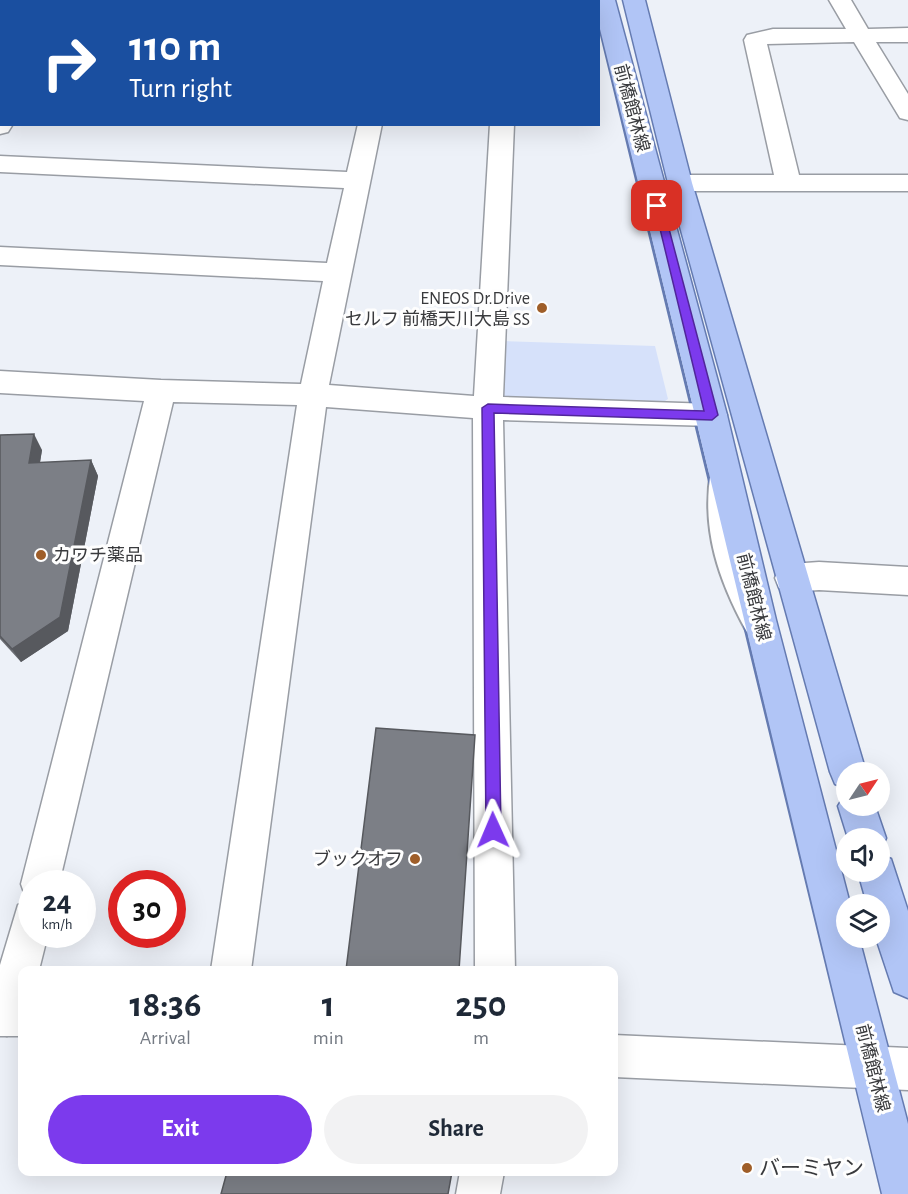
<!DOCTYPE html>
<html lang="en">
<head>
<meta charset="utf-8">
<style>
  :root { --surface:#fff; --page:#f2f2f3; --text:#1f2937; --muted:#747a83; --accent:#7c3aed }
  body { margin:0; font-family:"Alegreya Sans","Noto Sans JP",sans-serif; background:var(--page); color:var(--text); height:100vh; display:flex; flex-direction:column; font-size:22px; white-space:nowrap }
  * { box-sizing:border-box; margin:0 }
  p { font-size:20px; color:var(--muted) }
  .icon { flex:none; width:33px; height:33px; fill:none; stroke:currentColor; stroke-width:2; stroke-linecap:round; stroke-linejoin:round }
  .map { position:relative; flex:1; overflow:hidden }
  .details { position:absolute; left:18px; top:966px; width:600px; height:210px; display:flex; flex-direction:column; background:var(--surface); border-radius:12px; box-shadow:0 6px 24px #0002 }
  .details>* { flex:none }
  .top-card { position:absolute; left:0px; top:0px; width:600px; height:126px; box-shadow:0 6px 24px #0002; background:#1a4fa0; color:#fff; overflow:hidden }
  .needle { width:39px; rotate:55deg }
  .controls { position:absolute; left:836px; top:762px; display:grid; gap:12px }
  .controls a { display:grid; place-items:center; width:54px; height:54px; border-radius:50%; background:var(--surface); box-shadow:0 6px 24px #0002; font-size:30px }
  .speed { position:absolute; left:18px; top:870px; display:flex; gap:12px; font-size:30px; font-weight:700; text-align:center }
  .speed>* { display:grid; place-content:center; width:78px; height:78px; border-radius:50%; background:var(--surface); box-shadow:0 6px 24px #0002; line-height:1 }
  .speed small { font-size:15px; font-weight:400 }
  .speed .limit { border:9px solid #d22; background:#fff; color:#111 }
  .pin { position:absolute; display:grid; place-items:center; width:51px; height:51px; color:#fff; margin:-26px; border-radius:12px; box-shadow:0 3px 9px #0006 }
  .me { position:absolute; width:66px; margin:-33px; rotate:359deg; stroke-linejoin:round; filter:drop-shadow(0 0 4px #0008) }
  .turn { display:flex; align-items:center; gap:21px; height:126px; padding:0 30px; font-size:27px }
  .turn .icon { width:78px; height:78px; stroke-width:2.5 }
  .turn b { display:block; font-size:42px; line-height:51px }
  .eta { display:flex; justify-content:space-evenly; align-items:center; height:102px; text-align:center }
  .eta b { font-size:36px; font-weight:600; line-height:42px }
  .button { display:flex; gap:12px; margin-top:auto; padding:12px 30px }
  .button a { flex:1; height:69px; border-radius:36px; background:var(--accent); color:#fff; font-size:24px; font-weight:600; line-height:69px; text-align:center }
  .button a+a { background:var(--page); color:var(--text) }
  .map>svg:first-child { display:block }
  .green { fill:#d6e1fa }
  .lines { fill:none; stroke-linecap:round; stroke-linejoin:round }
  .river { fill:#919ebb; fill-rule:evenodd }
  .service-casing { stroke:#999da4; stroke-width:4 }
  .minor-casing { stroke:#999da4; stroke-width:3 }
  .tertiary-casing { stroke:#999da4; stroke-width:3 }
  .primary-casing { stroke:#657bb1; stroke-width:3 }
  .path { stroke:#9b9ea3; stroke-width:3; stroke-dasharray:2 3; stroke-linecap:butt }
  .service { fill:#fff; fill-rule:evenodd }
  .minor { fill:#fff; fill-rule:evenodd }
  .tertiary { fill:#fff; fill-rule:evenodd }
  .primary { fill:#b1c5f6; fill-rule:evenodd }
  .wall { fill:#6b6d73 }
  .shaded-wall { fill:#57595e }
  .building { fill:#7c7f86; stroke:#57595e; stroke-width:1.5 }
  .route { fill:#7c3aed; stroke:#51269a; stroke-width:1.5 }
  .poi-dot { fill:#9f5e29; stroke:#fefefe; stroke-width:2 }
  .labels { text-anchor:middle; stroke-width:6; stroke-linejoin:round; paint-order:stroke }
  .street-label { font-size:18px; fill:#393a3d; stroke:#fefefe }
  .poi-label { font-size:18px; fill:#393a3d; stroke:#fefefe; text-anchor:end }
  .near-poi-label { font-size:21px; fill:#393a3d; stroke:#fefefe; text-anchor:start }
</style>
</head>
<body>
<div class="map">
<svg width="908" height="1194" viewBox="0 0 908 1194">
  <rect width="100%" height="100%" fill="#edf1f8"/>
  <!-- green -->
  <polygon class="green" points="504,341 655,346 668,399 659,405 512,402 502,394"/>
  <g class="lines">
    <!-- river -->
    <polygon class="river" points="0,10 2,10 0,34"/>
    <!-- service casing -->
    <g class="service-casing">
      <path id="service" d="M 719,465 L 727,471 C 716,533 735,572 761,627 L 759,632 L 753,634 L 747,632 C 719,581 701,530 711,471 Z"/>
    </g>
    <!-- minor casing -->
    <g class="minor-casing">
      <g id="minor">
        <rect x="35" y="0" width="22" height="2"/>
        <polygon points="276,0 298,0 276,2"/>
        <rect x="378" y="0" width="22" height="2"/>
        <polygon points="829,0 851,0 868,29 908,28 908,42 876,42 908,94 908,120 900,118 854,42 767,44 799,175 908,175 908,191 680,191 671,189 668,183 671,177 680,175 774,175 744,40 747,35 773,29 846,29"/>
        <polygon points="0,116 2,124 13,124 8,132 0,134"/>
        <polygon points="358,124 382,124 329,385 474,396 490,124 514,124 503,397 712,404 722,407 727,415 722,423 712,426 503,420 515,970 475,970 473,418 326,407 251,970 211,970 297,405 173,402 59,884 32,884 32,934 48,934 39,970 22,970 22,1027 7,1036 0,1033 0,965 18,905 31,900 26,898 21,884 144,401 0,393 0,371 161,380 301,384 323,281 0,265 0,247 327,263 344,188 0,172 0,156 347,172"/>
        <polygon points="819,562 908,567 908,595 819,590 791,592 779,588 775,578 779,568 791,564"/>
        <polygon points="460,1172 504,1172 500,1194 456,1194"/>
      </g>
    </g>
    <!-- tertiary casing -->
    <g class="tertiary-casing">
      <g id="tertiary">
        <polygon points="0,994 22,996 22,1036 0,1036"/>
        <polygon points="614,1035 908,1048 908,1090 614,1077"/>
      </g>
    </g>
    <!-- primary casing -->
    <g class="primary-casing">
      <g id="primary">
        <path d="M 593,0 L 615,0 L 727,415 L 776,620 L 850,904 L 846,904 L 846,938 L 859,938 L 908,1124 L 908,1194 L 882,1194 C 787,803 696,411 598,21 L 598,2 Z"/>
        <polygon points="623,0 645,0 692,183 866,772 846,772 846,788 835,784 830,772 668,183"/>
        <polygon points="846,793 846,806 875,806 886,838 880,851 879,838 848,838 838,806"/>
        <polygon points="879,854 891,859 908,911 908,998 894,992 876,938 879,938 879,904 867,904 858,872 879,872"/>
      </g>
    </g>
    <!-- path -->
    <polyline class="path" points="0,82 2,79"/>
    <!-- service -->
    <use href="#service" class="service"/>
    <!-- minor -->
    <use href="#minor" class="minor"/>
    <!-- tertiary -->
    <use href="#tertiary" class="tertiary"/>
    <!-- primary -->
    <use href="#primary" class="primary"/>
  </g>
  <!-- wall -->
  <polygon class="wall" points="0,435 42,450 40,463 91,460 98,476 68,631 21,662 0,639"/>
  <!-- shaded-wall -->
  <g class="shaded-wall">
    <polygon points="34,434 42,450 37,479 29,463"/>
    <polygon points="91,460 98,476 68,631 21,662 12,649"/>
  </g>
  <!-- building -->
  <g class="building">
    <polygon points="34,434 29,463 91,460 60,617 12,649 0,636 0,435"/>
    <polygon points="376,728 475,735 459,970 346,970"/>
    <polygon points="227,1172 452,1172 448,1194 221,1194"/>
  </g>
  <!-- route -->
  <polygon class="route" points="654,204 663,206 718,415 712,420 494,413 501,830 499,835 493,837 488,835 486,830 482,408 488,404 704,411"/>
  <!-- markers -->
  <g class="poi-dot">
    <circle cx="542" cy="308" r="6"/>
    <circle cx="41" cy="555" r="6"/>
    <circle cx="415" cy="859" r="6"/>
    <circle cx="747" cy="1168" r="6"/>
  </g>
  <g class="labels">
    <!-- street labels -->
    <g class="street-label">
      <text transform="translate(632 108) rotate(75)" y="6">前橋館林線</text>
      <text transform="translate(754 597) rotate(76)" y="6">前橋館林線</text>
      <text transform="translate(873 1068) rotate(76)" y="6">前橋館林線</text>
    </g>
    <!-- poi labels -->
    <g class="poi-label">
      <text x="530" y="304">ENEOS Dr.Drive<tspan x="530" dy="21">セルフ 前橋天川大島 SS</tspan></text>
      <text x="53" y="561" text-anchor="start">カワチ薬品</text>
      <text x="403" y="865">ブックオフ</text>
    </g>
    <!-- near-poi labels -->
    <g class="near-poi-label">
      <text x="759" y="1175">バーミヤン</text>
    </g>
  </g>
</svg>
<div class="controls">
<a><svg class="needle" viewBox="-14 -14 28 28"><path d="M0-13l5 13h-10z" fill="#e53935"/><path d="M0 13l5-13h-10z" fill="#747a83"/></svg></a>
<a><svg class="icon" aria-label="sound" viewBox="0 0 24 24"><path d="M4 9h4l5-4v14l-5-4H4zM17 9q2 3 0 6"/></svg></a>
<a><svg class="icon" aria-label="layers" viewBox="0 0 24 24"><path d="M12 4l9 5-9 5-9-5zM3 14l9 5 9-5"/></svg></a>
</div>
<div class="speed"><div>24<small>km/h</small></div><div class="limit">30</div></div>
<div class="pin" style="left:657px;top:206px;background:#d93025"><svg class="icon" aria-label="arrive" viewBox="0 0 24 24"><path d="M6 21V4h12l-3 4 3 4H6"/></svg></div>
<svg class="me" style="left:493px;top:830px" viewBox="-20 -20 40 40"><path d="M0-17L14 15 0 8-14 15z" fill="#7c3aed" stroke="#fff" stroke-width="4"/></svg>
<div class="top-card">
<div class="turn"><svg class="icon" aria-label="right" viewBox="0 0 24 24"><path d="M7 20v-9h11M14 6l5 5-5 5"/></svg><div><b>110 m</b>Turn right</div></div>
</div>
<section class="details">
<div class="eta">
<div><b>18:36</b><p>Arrival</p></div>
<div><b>1</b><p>min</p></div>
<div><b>250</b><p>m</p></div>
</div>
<div class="button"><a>Exit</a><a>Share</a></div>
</section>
</div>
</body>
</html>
